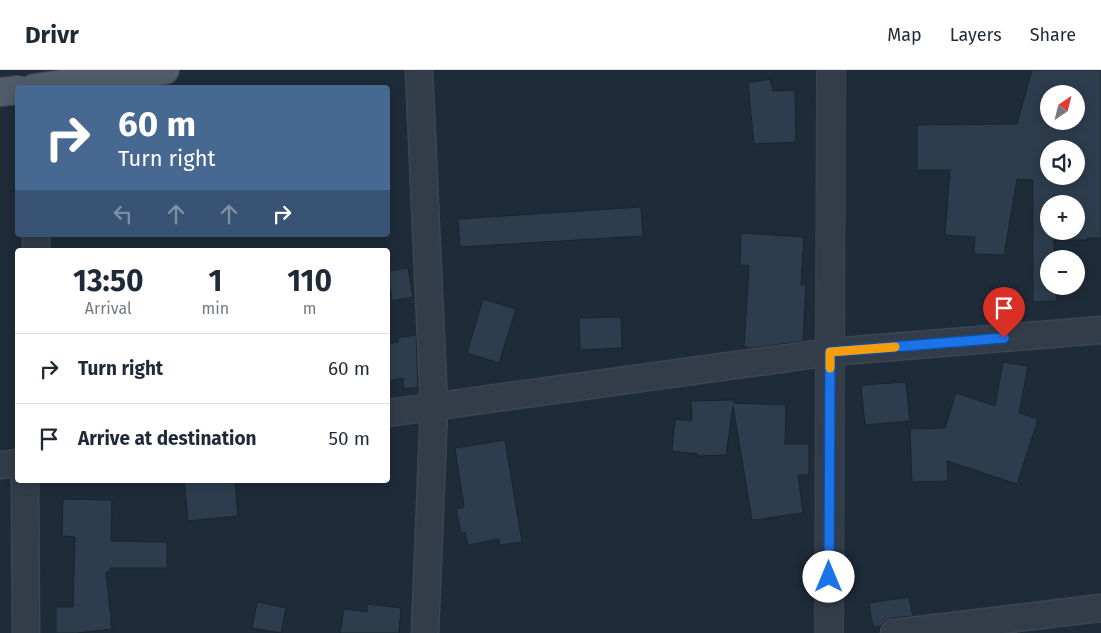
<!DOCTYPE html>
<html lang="en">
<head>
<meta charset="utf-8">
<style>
  :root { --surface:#fff; --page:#f6f6f7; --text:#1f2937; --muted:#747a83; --line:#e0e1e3 }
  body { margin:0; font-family:"Fira Sans",sans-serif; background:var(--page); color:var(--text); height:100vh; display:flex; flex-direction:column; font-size:19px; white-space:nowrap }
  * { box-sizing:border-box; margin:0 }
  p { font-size:16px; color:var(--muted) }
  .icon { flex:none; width:28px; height:28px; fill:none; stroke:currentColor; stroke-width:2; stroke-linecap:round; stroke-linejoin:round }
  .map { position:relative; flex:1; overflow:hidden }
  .side { position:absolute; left:15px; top:178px; width:375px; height:235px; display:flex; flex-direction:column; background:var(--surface); border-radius:5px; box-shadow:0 2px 12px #0003 }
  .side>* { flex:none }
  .banner { position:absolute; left:15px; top:15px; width:375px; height:152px; border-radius:5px; box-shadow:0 2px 12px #0003; background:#476891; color:#fff; overflow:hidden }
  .needle { width:32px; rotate:35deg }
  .buttons { position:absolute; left:1040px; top:15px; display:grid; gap:10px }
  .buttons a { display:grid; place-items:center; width:45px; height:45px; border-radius:50%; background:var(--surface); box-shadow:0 2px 12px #0003; font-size:25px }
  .pin { position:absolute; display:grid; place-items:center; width:42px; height:42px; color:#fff; margin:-51px -21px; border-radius:50% 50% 50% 0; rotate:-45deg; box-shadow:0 0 5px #0007 }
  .pin .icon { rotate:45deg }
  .me { position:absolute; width:55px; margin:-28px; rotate:0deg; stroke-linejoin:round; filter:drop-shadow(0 0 4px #0008) }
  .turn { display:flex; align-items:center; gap:18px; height:105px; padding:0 20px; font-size:22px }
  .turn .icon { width:65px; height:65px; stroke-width:2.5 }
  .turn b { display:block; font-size:35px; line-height:42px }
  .lanes { display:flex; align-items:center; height:48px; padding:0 20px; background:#0003; justify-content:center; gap:25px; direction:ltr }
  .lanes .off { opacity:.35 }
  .eta { display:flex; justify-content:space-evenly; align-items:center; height:85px; text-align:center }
  .eta b { font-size:30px; font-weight:700; line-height:35px }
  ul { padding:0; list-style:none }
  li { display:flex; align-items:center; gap:15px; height:70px; padding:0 20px; border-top:1px solid var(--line) }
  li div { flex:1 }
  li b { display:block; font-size:19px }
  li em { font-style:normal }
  header { display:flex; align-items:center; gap:30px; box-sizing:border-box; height:70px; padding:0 25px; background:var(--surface); border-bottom:1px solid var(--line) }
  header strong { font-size:24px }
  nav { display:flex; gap:28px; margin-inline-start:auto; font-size:18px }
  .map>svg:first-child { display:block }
  .building { fill:#2d3d4d; stroke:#1a242f; fill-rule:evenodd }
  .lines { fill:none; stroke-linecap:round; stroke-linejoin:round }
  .minor-casing { stroke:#3c4652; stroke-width:29 }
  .tertiary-casing { stroke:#3c4652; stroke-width:30 }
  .primary-casing { stroke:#3c4652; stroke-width:30 }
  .minor { stroke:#323d49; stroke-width:26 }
  .tertiary { stroke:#323d49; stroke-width:28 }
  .primary { stroke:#505c69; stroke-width:28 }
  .route-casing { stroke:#114b97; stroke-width:12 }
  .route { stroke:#1a73e8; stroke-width:9 }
  .slow { stroke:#f59e0b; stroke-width:9 }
</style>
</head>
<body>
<header>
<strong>Drivr</strong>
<nav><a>Map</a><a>Layers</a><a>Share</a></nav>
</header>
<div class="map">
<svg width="1101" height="563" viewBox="0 0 1101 563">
  <rect width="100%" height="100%" fill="#1e2b38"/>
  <!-- building -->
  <g class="building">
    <path d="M 1032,0 L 1101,0 L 1101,168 L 1087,168 L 1087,170 L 1054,170 L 1055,189 L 1049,189 L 1049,216 L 1056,216 L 1057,231 L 1033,232 L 1033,110 L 1017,109 L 1004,185 L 974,184 L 975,167 L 945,165 L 950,100 L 917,100 L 917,55 L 1017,54 ZM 1049,24 L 1076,24 L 1076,51 L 1049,51 ZM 1049,79 L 1076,79 L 1076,106 L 1049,106 ZM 1049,134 L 1076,134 L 1076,161 L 1049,161 Z"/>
    <polygon points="770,9 773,21 795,20 796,72 754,74 748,13"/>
    <polygon points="641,137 643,166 460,177 458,149"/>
    <polygon points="741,163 804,167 801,215 806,215 803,271 753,278 744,277 749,196 740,195"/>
    <polygon points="408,198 413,227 392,231 388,201"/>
    <polygon points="483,229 516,239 499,293 467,283"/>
    <polygon points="621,247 622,278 580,280 579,248"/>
    <polygon points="416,265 418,317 404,319 403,308 388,311 388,274 398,272 398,268"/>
    <polygon points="1003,292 1028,296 1019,343 1038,349 1017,414 947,391 948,411 912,412 910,359 945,358 956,323 995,336"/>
    <polygon points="906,312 910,351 865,355 861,315"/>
    <polygon points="734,330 734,333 786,335 785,374 809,374 809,405 798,405 803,443 752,450 733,336 726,385 698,386 698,384 672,381 675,349 692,351 691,331"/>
    <polygon points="505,370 522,472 500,475 499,469 468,475 465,462 461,463 456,439 464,437 455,378"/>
    <polygon points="184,410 235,410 238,446 188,451"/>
    <polygon points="63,429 112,430 111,471 167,472 167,498 110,498 110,502 106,502 112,559 77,563 56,563 56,537 73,537 75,467 62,466"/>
    <polygon points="909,527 913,546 892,548 885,551 881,556 873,557 869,533"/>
    <polygon points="257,532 286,538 281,563 252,558"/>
    <polygon points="367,534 401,538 399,563 340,563 344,539 367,542"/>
  </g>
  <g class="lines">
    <!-- minor casing -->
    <g class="minor-casing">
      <g id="minor">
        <polyline points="419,0 434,337 425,563"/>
        <polyline points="36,180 36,165"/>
        <polyline points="388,343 831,282 1101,260"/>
        <polyline points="0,395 18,393"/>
        <polyline points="25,410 26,563"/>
        <polyline points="894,563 1101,538"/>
      </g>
    </g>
    <!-- tertiary casing -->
    <g class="tertiary-casing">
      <polyline id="tertiary" points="829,563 831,0"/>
    </g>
    <!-- primary casing -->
    <g class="primary-casing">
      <g id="primary">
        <polyline points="34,18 165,0"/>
        <polyline points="0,22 18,20"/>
      </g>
    </g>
    <!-- minor -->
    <use href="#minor" class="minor"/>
    <!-- tertiary -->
    <use href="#tertiary" class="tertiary"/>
    <!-- primary -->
    <use href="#primary" class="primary"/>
  </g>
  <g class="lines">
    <!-- route casing -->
    <g class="route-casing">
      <polyline id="route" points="829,507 830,282 1004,268"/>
    </g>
    <!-- route -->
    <use href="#route" class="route"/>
    <!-- slow -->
    <polyline class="slow" points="830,298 830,282 895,277"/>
  </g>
</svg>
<div class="buttons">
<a><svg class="needle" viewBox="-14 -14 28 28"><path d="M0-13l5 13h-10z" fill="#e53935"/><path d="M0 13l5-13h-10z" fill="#747a83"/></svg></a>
<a><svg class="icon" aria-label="sound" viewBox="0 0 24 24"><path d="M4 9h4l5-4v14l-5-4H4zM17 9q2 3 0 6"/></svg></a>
<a>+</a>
<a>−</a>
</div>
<div class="pin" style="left:1004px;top:268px;background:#d93025"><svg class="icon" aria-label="arrive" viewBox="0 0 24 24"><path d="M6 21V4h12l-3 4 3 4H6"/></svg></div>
<svg class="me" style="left:829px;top:507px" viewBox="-20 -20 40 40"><circle r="19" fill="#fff"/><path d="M0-13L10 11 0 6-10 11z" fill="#1a73e8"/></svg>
<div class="banner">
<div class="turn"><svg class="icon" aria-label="right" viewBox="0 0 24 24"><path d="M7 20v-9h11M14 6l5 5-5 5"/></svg><div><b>60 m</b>Turn right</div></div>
<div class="lanes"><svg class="icon off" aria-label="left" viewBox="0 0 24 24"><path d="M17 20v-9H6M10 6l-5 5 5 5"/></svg><svg class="icon off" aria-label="ahead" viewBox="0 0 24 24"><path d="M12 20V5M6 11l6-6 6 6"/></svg><svg class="icon off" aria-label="ahead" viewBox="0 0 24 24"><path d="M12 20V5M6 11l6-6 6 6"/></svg><svg class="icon" aria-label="right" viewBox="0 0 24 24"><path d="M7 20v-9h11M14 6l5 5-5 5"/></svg></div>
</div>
<section class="side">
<div class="eta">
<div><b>13:50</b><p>Arrival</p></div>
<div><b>1</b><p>min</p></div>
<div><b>110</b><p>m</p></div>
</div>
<ul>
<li><svg class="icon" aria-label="right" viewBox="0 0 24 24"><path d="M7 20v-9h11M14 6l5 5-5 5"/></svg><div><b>Turn right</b></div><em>60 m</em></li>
<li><svg class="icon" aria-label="arrive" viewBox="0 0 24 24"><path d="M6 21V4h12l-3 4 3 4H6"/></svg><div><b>Arrive at destination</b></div><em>50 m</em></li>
</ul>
</section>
</div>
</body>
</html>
